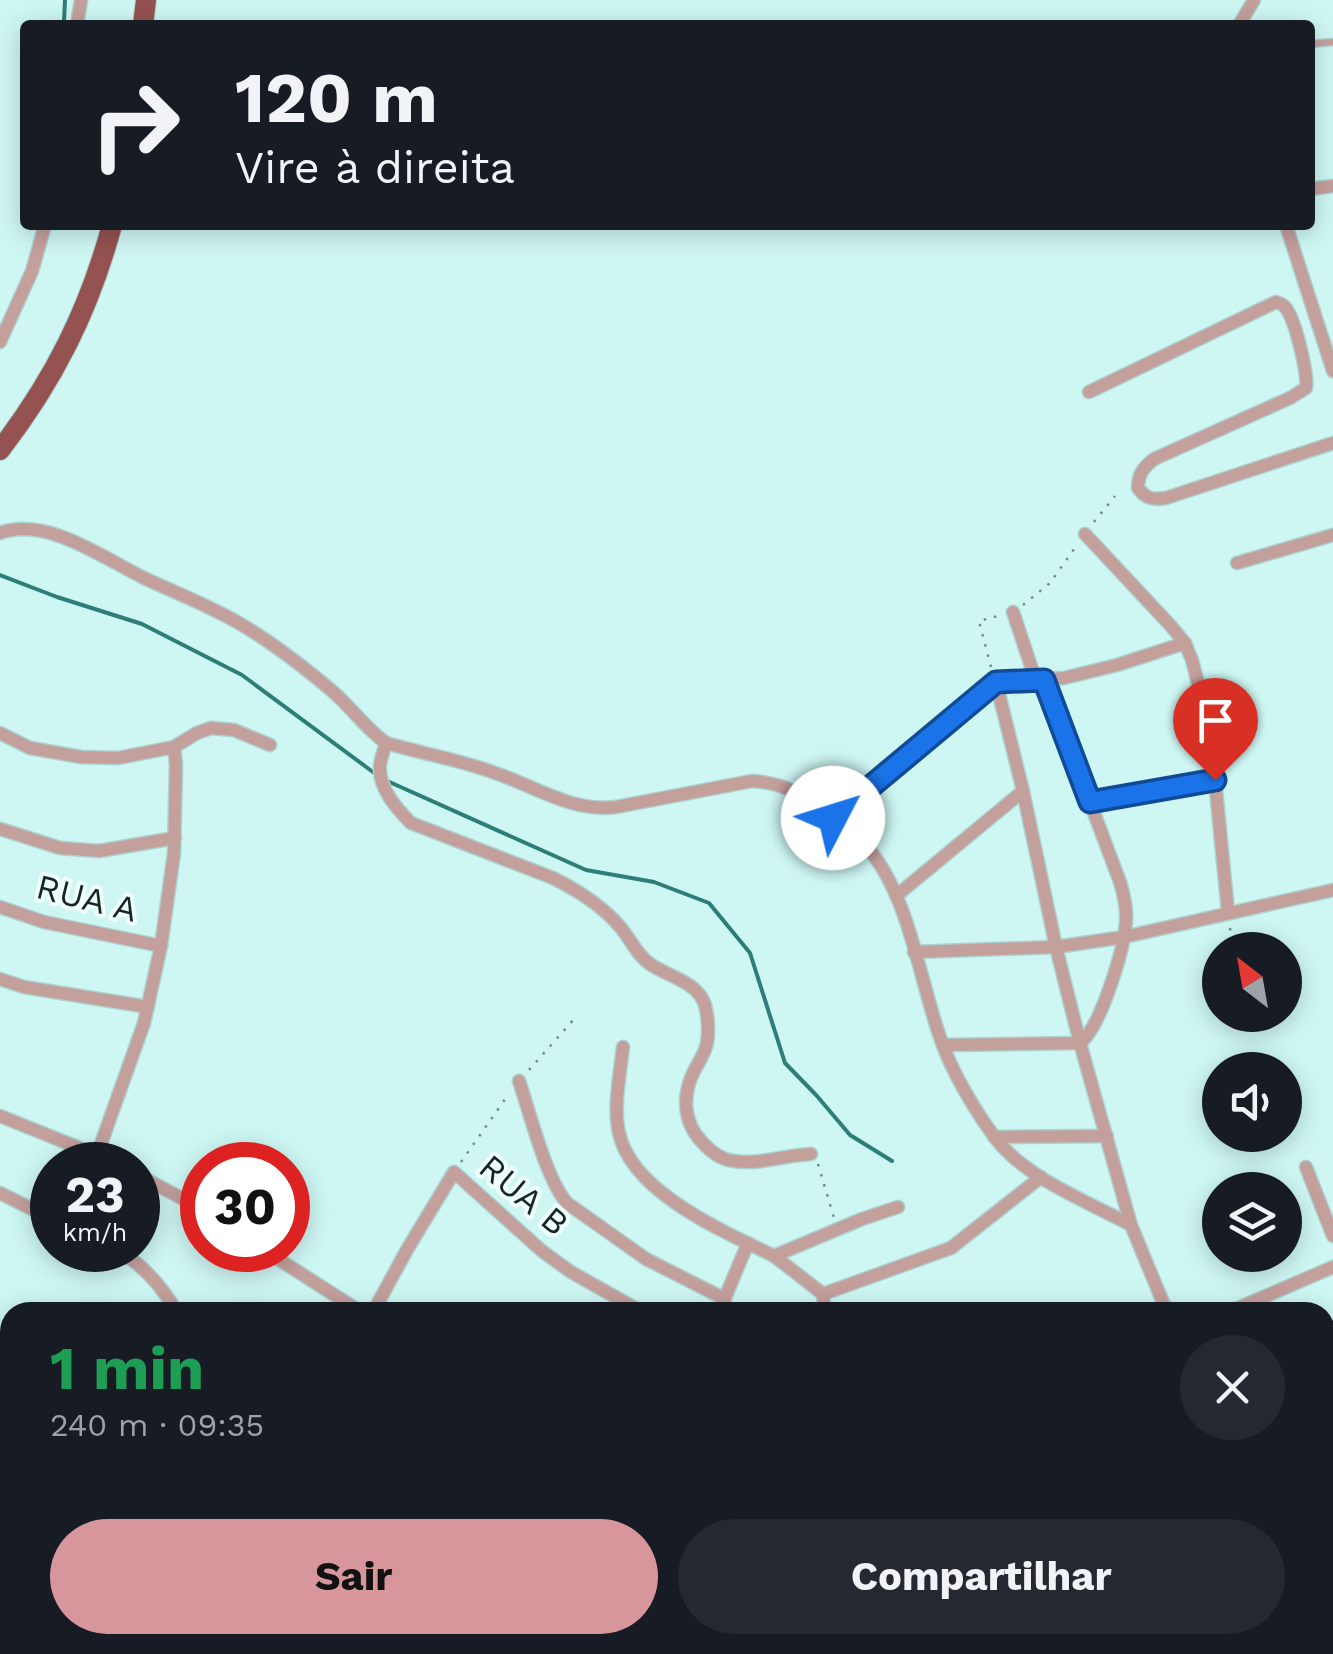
<!DOCTYPE html>
<html lang="pt">
<head>
<meta charset="utf-8">
<style>
  :root { --surface:#171b24; --page:#242831; --text:#f1f3f6; --muted:#9ea1a6; --accent:#d6969c }
  body { margin:0; font-family:"Work Sans",sans-serif; background:var(--page); color:var(--text); height:100vh; display:flex; flex-direction:column; font-size:38px; white-space:nowrap }
  * { box-sizing:border-box; margin:0 }
  p { font-size:32px; color:var(--muted) }
  .icon { flex:none; width:55px; height:55px; fill:none; stroke:currentColor; stroke-width:2; stroke-linecap:round; stroke-linejoin:round }
  .map { position:relative; flex:1; overflow:hidden }
  .details { position:absolute; left:0px; top:1302px; width:1335px; height:352px; display:flex; flex-direction:column; background:var(--surface); border-radius:30px 30px 0 0; box-shadow:0 5px 25px #0003 }
  .details>* { flex:none }
  .top-card { position:absolute; left:20px; top:20px; width:1295px; height:210px; border-radius:10px; box-shadow:0 5px 25px #0003; background:#171b24; color:var(--text); overflow:hidden }
  .needle { width:65px; rotate:329deg }
  .tools { position:absolute; left:1202px; top:932px; display:grid; gap:20px }
  .tools a { display:grid; place-items:center; width:100px; height:100px; border-radius:50%; background:var(--surface); box-shadow:0 5px 25px #0003; font-size:50px }
  .speed { position:absolute; left:30px; top:1142px; display:flex; gap:20px; font-size:50px; font-weight:700; text-align:center }
  .speed>* { display:grid; place-content:center; width:130px; height:130px; border-radius:50%; background:var(--surface); box-shadow:0 5px 25px #0003; line-height:1 }
  .speed small { font-size:25px; font-weight:400 }
  .speed .limit { border:15px solid #d22; background:#fff; color:#111 }
  .pin { position:absolute; display:grid; place-items:center; width:85px; height:85px; color:#fff; margin:-102px -42px; border-radius:50% 50% 50% 0; rotate:-45deg; box-shadow:0 0 10px #0007 }
  .pin .icon { rotate:45deg }
  .me { position:absolute; width:110px; margin:-55px; rotate:50deg; stroke-linejoin:round; filter:drop-shadow(0 0 8px #0008) }
  .turn { display:flex; align-items:center; gap:35px; height:210px; padding:0 50px; font-size:45px }
  .turn .icon { width:130px; height:130px; stroke-width:2.5 }
  .turn b { display:block; font-size:70px; line-height:85px }
  .round { display:grid; place-items:center; flex:none; width:105px; height:105px; border-radius:52px; background:var(--page) }
  .headline { display:flex; align-items:center; justify-content:space-between; height:170px; padding:0 50px }
  h1 { font-size:60px; font-weight:700; line-height:75px; color:#1e9e55 }
  .action { display:flex; gap:20px; margin-top:auto; padding:20px 50px }
  .action a { flex:1; height:115px; border-radius:60px; background:var(--accent); color:#111; font-size:40px; font-weight:700; line-height:115px; text-align:center }
  .action a+a { background:var(--page); color:var(--text) }
  .map>svg:first-child { display:block }
  .lines { fill:none; stroke-linecap:round; stroke-linejoin:round }
  .stream { stroke:#2d7d79; stroke-width:4 }
  .service-casing { stroke:#add1cf; stroke-width:9 }
  .minor-casing { stroke:#add1cf; stroke-width:15 }
  .trunk-casing { stroke:#add1cf; stroke-width:22 }
  .path { stroke:#718e8c; stroke-width:2.5; stroke-dasharray:2.5 8; stroke-linecap:butt }
  .service { stroke:#c4a09d; stroke-width:6 }
  .minor { stroke:#c4a09d; stroke-width:12 }
  .trunk { stroke:#945250; stroke-width:20 }
  .route-casing { stroke:#114b97; stroke-width:25 }
  .route { stroke:#1a73e8; stroke-width:18 }
  .labels { text-anchor:middle; stroke-width:8; stroke-linejoin:round; paint-order:stroke }
  .street-label { font-size:35px; fill:#162625; stroke:#effffd }
</style>
</head>
<body>
<div class="map">
<svg width="1333" height="1654" viewBox="0 0 1333 1654">
  <rect width="100%" height="100%" fill="#cef7f4"/>
  <g class="lines">
    <!-- stream -->
    <g class="stream">
      <polyline points="64,21 65,0"/>
      <polyline points="0,575 57,597 142,624 242,675 377,775"/>
      <polyline points="385,780 586,870 654,882 709,903 750,953 785,1063 817,1096 850,1135 892,1161"/>
      <polyline points="0,1508 10,1517"/>
      <polyline points="203,1645 227,1654"/>
    </g>
    <!-- service casing -->
    <g class="service-casing">
      <polyline id="service" points="1310,44 1333,42"/>
    </g>
    <!-- minor casing -->
    <g class="minor-casing">
      <g id="minor">
        <polyline points="77,25 81,0"/>
        <polyline points="1239,25 1254,0"/>
        <polyline points="1310,189 1333,186"/>
        <polyline points="1286,225 1333,371"/>
        <polyline points="0,342 32,271 45,225"/>
        <path d="M 1089,392 L 1276,302 C 1279,303 1282,304 1284,306 C 1295,316 1308,374 1306,388 L 1290,398 L 1154,459 C 1143,468 1138,474 1138,488 C 1146,499 1153,500 1166,498 L 1333,443"/>
        <path d="M 0,533 C 45,516 102,557 142,577 C 167,589 193,599 218,612 C 254,629 300,664 331,690 C 351,707 365,728 386,743 C 423,754 462,760 498,774 C 538,788 572,812 616,807 L 752,781 C 784,783 796,792 821,809 C 838,821 855,832 868,848 C 910,898 919,979 941,1040 C 952,1072 976,1113 997,1140 C 1026,1178 1088,1202 1131,1225"/>
        <polyline points="1085,534 1170,625 1185,643 1192,660 1203,703 1215,780 1228,912"/>
        <polyline points="1237,563 1333,535"/>
        <polyline points="1013,612 1036,681"/>
        <polyline points="996,682 1023,791 1056,947 1080,1043 1131,1225 1167,1312"/>
        <polyline points="996,682 1064,678 1117,665 1185,643"/>
        <polyline points="0,733 30,748 81,757 118,758 174,747 197,733 211,728 234,730 270,745"/>
        <path d="M 386,743 C 384,751 380,759 380,767 C 379,789 397,809 411,823 L 553,878 C 579,891 603,906 621,928 C 631,940 637,955 650,964 C 667,976 698,982 705,1005 C 708,1016 709,1032 707,1043 C 705,1053 699,1062 694,1071 C 682,1095 683,1122 702,1142 C 711,1152 721,1160 734,1161 C 760,1165 785,1155 811,1154"/>
        <polyline points="1090,802 1215,780"/>
        <polyline points="833,818 996,682"/>
        <polyline points="0,829 60,848 99,851 175,838"/>
        <polyline points="896,896 1023,791"/>
        <polyline points="0,907 44,922 161,946"/>
        <polyline points="914,952 1056,947 1124,937 1333,890"/>
        <polyline points="0,979 24,987 148,1007"/>
        <path d="M 943,1045 L 1080,1043 C 1101,1027 1124,949 1126,922 C 1127,909 1124,895 1120,882 L 1044,680"/>
        <path d="M 623,1047 C 620,1075 613,1106 619,1133 C 632,1193 725,1232 774,1256 L 862,1219 L 898,1207"/>
        <path d="M 519,1081 C 530,1113 546,1179 567,1203 L 646,1259 L 725,1299"/>
        <polyline points="0,1116 97,1155 117,1165"/>
        <polyline points="994,1137 1107,1136"/>
        <polyline points="97,1155 144,1023 161,946 174,853 176,764 174,747"/>
        <polyline points="1306,1167 1333,1236"/>
        <polyline points="138,1175 202,1209"/>
        <polyline points="0,1193 52,1219"/>
        <path d="M 116,1250 C 143,1263 162,1287 177,1312"/>
        <polyline points="264,1250 361,1312"/>
        <polyline points="774,1256 823,1294 951,1248 1041,1177"/>
        <polyline points="373,1312 408,1248 454,1172 542,1251 571,1272 642,1312"/>
        <polyline points="719,1312 748,1243"/>
        <polyline points="821,1312 824,1304 823,1294"/>
        <polyline points="1229,1312 1333,1267"/>
        <polyline points="0,1359 10,1373"/>
        <polyline points="1325,1372 1333,1368"/>
        <polyline points="1325,1533 1333,1539"/>
        <polyline points="478,1645 487,1654"/>
        <polyline points="570,1654 574,1645"/>
        <polyline points="823,1654 824,1645"/>
        <polyline points="1080,1654 1099,1645"/>
        <polyline points="1237,1654 1242,1645"/>
        <polyline points="1326,1654 1333,1643"/>
      </g>
    </g>
    <!-- trunk casing -->
    <g class="trunk-casing">
      <g id="trunk">
        <polyline points="143,25 146,0"/>
        <path d="M 0,450 C 54,380 89,310 112,225"/>
      </g>
    </g>
    <!-- path -->
    <g class="path">
      <polyline points="1094,522 1115,496"/>
      <polyline points="1023,605 1050,583 1077,545"/>
      <polyline points="991,667 979,621 998,616"/>
      <polyline points="1230,928 1234,950"/>
      <polyline points="529,1070 575,1018"/>
      <polyline points="461,1162 508,1095"/>
      <polyline points="818,1164 834,1218"/>
    </g>
    <!-- service -->
    <use href="#service" class="service"/>
    <!-- minor -->
    <use href="#minor" class="minor"/>
    <!-- trunk -->
    <use href="#trunk" class="trunk"/>
  </g>
  <g class="lines">
    <!-- route casing -->
    <g class="route-casing">
      <polyline id="route" points="833,818 996,682 1044,680 1090,802 1215,780"/>
    </g>
    <!-- route -->
    <use href="#route" class="route"/>
  </g>
  <g class="labels">
    <!-- street labels -->
    <g class="street-label">
      <text transform="translate(87 898) rotate(14)" y="12">RUA A</text>
      <text transform="translate(524 1195) rotate(40)" y="12">RUA B</text>
    </g>
  </g>
</svg>
<div class="tools">
<a><svg class="needle" viewBox="-14 -14 28 28"><path d="M0-13l5 13h-10z" fill="#e53935"/><path d="M0 13l5-13h-10z" fill="#9ea1a6"/></svg></a>
<a><svg class="icon" aria-label="sound" viewBox="0 0 24 24"><path d="M4 9h4l5-4v14l-5-4H4zM17 9q2 3 0 6"/></svg></a>
<a><svg class="icon" aria-label="layers" viewBox="0 0 24 24"><path d="M12 4l9 5-9 5-9-5zM3 14l9 5 9-5"/></svg></a>
</div>
<div class="speed"><div>23<small>km/h</small></div><div class="limit">30</div></div>
<div class="pin" style="left:1215px;top:780px;background:#d93025"><svg class="icon" aria-label="arrive" viewBox="0 0 24 24"><path d="M6 21V4h12l-3 4 3 4H6"/></svg></div>
<svg class="me" style="left:833px;top:818px" viewBox="-20 -20 40 40"><circle r="19" fill="#fff"/><path d="M0-13L10 11 0 6-10 11z" fill="#1a73e8"/></svg>
<div class="top-card">
<div class="turn"><svg class="icon" aria-label="right" viewBox="0 0 24 24"><path d="M7 20v-9h11M14 6l5 5-5 5"/></svg><div><b>120 m</b>Vire à direita</div></div>
</div>
<section class="details">
<div class="headline"><div><h1>1 min</h1><p>240 m · 09:35</p></div><a class="round"><svg class="icon" aria-label="close" viewBox="0 0 24 24"><path d="M6 6l12 12M18 6L6 18"/></svg></a></div>
<div class="action"><a>Sair</a><a>Compartilhar</a></div>
</section>
</div>
</body>
</html>
